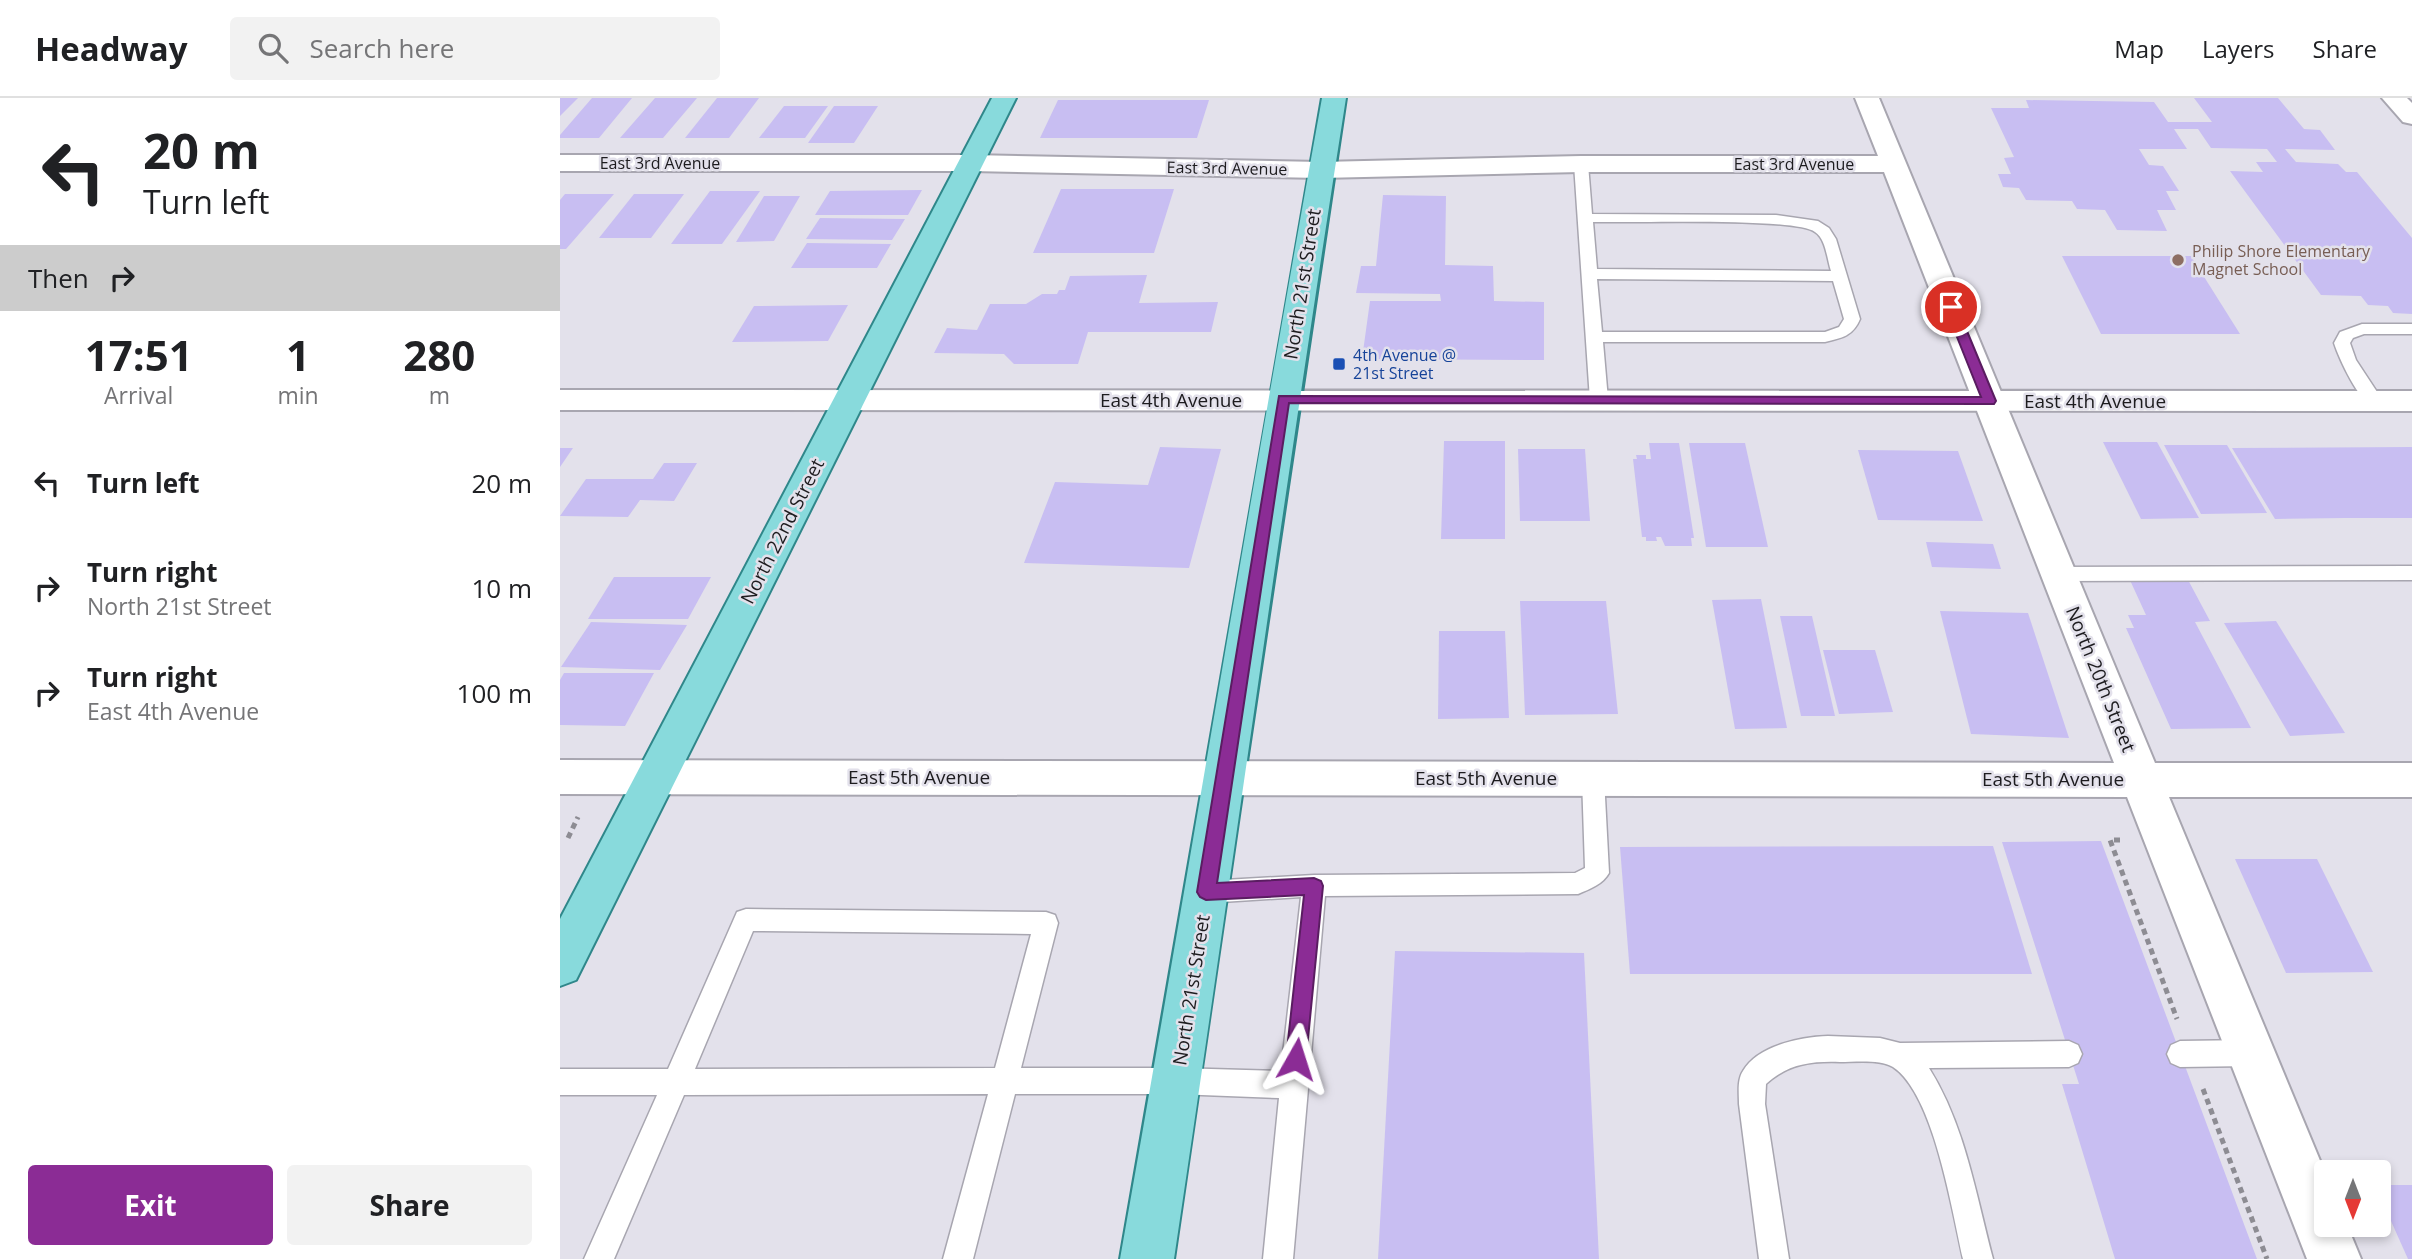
<!DOCTYPE html>
<html lang="en">
<head>
<meta charset="utf-8">
<style>
  :root { --surface:#fff; --page:#f2f2f2; --text:#202124; --muted:#757577; --line:#e0e0e0; --accent:#8b2c95 }
  body { margin:0; font-family:"Open Sans",sans-serif; background:var(--page); color:var(--text); height:100vh; display:flex; flex-direction:column; font-size:26px; white-space:nowrap }
  * { box-sizing:border-box; margin:0 }
  p { font-size:23px; color:var(--muted) }
  .icon { flex:none; width:38px; height:38px; fill:none; stroke:currentColor; stroke-width:2; stroke-linecap:round; stroke-linejoin:round }
  .map { position:relative; flex:1; overflow:hidden }
  .side { display:flex; flex-direction:column; background:var(--surface); width:560px }
  .side>* { flex:none }
  .banner { background:#fff; color:var(--text); overflow:hidden }
  .needle { width:46px; rotate:180deg }
  .buttons { position:absolute; left:1754px; top:1062px; display:grid; gap:14px }
  .buttons a { display:grid; place-items:center; width:77px; height:77px; border-radius:7px; background:var(--surface); box-shadow:0 4px 10px #0003; font-size:35px }
  .pin { position:absolute; display:grid; place-items:center; width:60px; height:60px; color:#fff; margin:-30px; border:4px solid #fff; border-radius:50%; box-shadow:0 2px 7px #0007 }
  .me { position:absolute; width:77px; margin:-38px; rotate:6deg; stroke-linejoin:round; filter:drop-shadow(0 0 5px #0008) }
  .turn { display:flex; align-items:center; gap:24px; height:147px; padding:0 28px; font-size:32px }
  .turn .icon { width:91px; height:91px; stroke-width:2.5 }
  .turn b { display:block; font-size:49px; line-height:60px }
  .then { display:flex; align-items:center; height:66px; padding:0 28px; background:#0003; gap:14px; font-size:26px }
  .eta { display:flex; justify-content:space-evenly; align-items:center; height:119px; text-align:center }
  .eta b { font-size:42px; font-weight:700; line-height:49px }
  .button { display:flex; gap:14px; margin-top:auto; padding:14px 28px }
  .button a { flex:1; height:80px; border-radius:7px; background:var(--accent); color:#fff; font-size:28px; font-weight:700; line-height:80px; text-align:center }
  .button a+a { background:var(--page); color:var(--text) }
  ul { padding:0; list-style:none }
  li { display:flex; align-items:center; gap:21px; height:105px; padding:0 28px }
  li div { flex:1 }
  li b { display:block; font-size:26px }
  li em { font-style:normal }
  header { display:flex; align-items:center; gap:42px; box-sizing:border-box; height:98px; padding:0 35px; background:var(--surface); border-bottom:2px solid var(--line) }
  header strong { font-size:33px }
  nav { display:flex; gap:38px; margin-inline-start:auto; font-size:24px }
  .search { width:490px; height:63px; background:var(--page); display:flex; align-items:center; gap:18px; box-sizing:border-box; padding:0 24px; border-radius:7px; color:var(--muted); font-size:26px }
  main { display:flex; flex:1; min-height:0 }
  .map>svg:first-child { display:block }
  .building { fill:#c8bef2 }
  .lines { fill:none; stroke-linecap:round; stroke-linejoin:round }
  .service-casing { stroke:#a8a6b0; stroke-width:3 }
  .minor-casing { stroke:#a8a6b0; stroke-width:4 }
  .tertiary-casing { stroke:#a8a6b0; stroke-width:4 }
  .primary-casing { stroke:#2f878a; stroke-width:4 }
  .path { stroke:#8d8c93; stroke-width:5; stroke-dasharray:6 4.5; stroke-linecap:butt }
  .service { fill:#fff; fill-rule:evenodd }
  .minor { fill:#fff; fill-rule:evenodd }
  .tertiary { fill:#fff; fill-rule:evenodd }
  .primary { fill:#88dadc; fill-rule:evenodd }
  .route { fill:#8b2c95; stroke:#5a1d61; stroke-width:2 }
  .education-dot { fill:#8d6e63; stroke:#e3e1eb; stroke-width:2.5 }
  .transit-dot { fill:#1a4fb4; stroke:#e3e1eb; stroke-width:2.5 }
  .labels { text-anchor:middle; stroke-width:5; stroke-linejoin:round; paint-order:stroke }
  .far-street-label { font-size:16px; fill:#1d1c1f; stroke:#e3e1eb }
  .far-education-label { font-size:16px; fill:#785e54; stroke:#e3e1eb; text-anchor:start }
  .far-transit-label { font-size:16px; fill:#164399; stroke:#e3e1eb; text-anchor:start }
  .street-label { font-size:19px; fill:#1d1c1f; stroke:#e3e1eb }
</style>
</head>
<body>
<header>
<strong>Headway</strong>
<div class="search"><svg class="icon" aria-label="search" viewBox="0 0 24 24"><circle cx="10" cy="10" r="6"/><path d="M15 15l6 6"/></svg>Search here</div>
<nav><a>Map</a><a>Layers</a><a>Share</a></nav>
</header>
<main>
<section class="side">
<div class="banner">
<div class="turn"><svg class="icon" aria-label="left" viewBox="0 0 24 24"><path d="M17 20v-9H6M10 6l-5 5 5 5"/></svg><div><b>20 m</b>Turn left</div></div>
<div class="then">Then<svg class="icon" aria-label="right" viewBox="0 0 24 24"><path d="M7 20v-9h11M14 6l5 5-5 5"/></svg></div>
</div>
<div class="eta">
<div><b>17:51</b><p>Arrival</p></div>
<div><b>1</b><p>min</p></div>
<div><b>280</b><p>m</p></div>
</div>
<ul>
<li><svg class="icon" aria-label="left" viewBox="0 0 24 24"><path d="M17 20v-9H6M10 6l-5 5 5 5"/></svg><div><b>Turn left</b></div><em>20 m</em></li>
<li><svg class="icon" aria-label="right" viewBox="0 0 24 24"><path d="M7 20v-9h11M14 6l5 5-5 5"/></svg><div><b>Turn right</b><p>North 21st Street</p></div><em>10 m</em></li>
<li><svg class="icon" aria-label="right" viewBox="0 0 24 24"><path d="M7 20v-9h11M14 6l5 5-5 5"/></svg><div><b>Turn right</b><p>East 4th Avenue</p></div><em>100 m</em></li>
</ul>
<div class="button"><a>Exit</a><a>Share</a></div>
</section>
<div class="map">
<svg width="1852" height="1161" viewBox="0 0 1852 1161">
  <rect width="100%" height="100%" fill="#e3e1eb"/>
  <!-- building -->
  <g class="building">
    <polygon points="0,0 18,0 0,18"/>
    <polygon points="32,0 72,0 39,40 0,40 0,37"/>
    <polygon points="95,0 137,0 103,40 60,40"/>
    <polygon points="157,0 199,0 169,40 125,40"/>
    <polygon points="1634,0 1718,0 1744,31 1760,32 1775,52 1725,51 1736,64 1778,66 1786,74 1797,74 1852,140 1852,216 1833,215 1828,208 1808,207 1801,198 1761,197 1670,73 1703,74 1696,64 1717,64 1707,51 1651,50 1638,31 1614,31 1627,51 1579,51 1589,67 1603,68 1619,93 1606,93 1616,112 1597,112 1607,133 1557,132 1545,112 1517,111 1512,103 1466,102 1459,90 1443,89 1438,76 1451,76 1444,60 1454,59 1431,10 1469,10 1466,2 1594,4 1608,24 1652,24"/>
    <polygon points="498,2 649,2 637,40 480,40"/>
    <polygon points="224,8 268,8 245,40 199,40"/>
    <polygon points="274,8 318,8 294,45 248,45"/>
    <polygon points="501,91 614,91 594,155 473,155"/>
    <polygon points="362,92 348,117 255,117 270,93"/>
    <polygon points="150,93 200,93 162,146 111,146"/>
    <polygon points="5,96 54,96 6,151 0,151 0,102"/>
    <polygon points="74,96 124,96 91,140 39,140"/>
    <polygon points="823,97 886,98 885,167 933,168 934,203 984,204 984,262 802,261 810,203 881,203 880,196 796,195 801,168 816,168"/>
    <polygon points="204,98 240,98 214,143 176,144"/>
    <polygon points="260,120 345,121 332,142 246,141"/>
    <polygon points="247,145 331,146 317,170 231,170"/>
    <polygon points="1502,158 1631,158 1680,236 1541,236"/>
    <polygon points="587,177 579,205 658,204 651,234 528,234 518,266 454,266 444,256 374,255 387,230 417,232 430,206 466,206 482,196 497,196 499,192 505,192 510,178"/>
    <polygon points="288,207 268,243 172,244 194,208"/>
    <polygon points="884,343 945,343 945,441 881,441"/>
    <polygon points="1543,344 1597,344 1639,420 1581,421"/>
    <polygon points="1089,345 1119,345 1134,440 1131,440 1132,448 1105,448 1101,439 1096,439 1097,443 1086,443 1086,439 1082,439 1073,361 1077,361 1076,357 1086,357 1086,361 1091,361"/>
    <polygon points="1129,345 1185,345 1208,449 1146,449"/>
    <polygon points="1604,347 1667,347 1707,415 1641,416"/>
    <polygon points="600,349 661,351 629,470 464,465 495,384 588,387"/>
    <polygon points="1852,349 1852,420 1785,420 1715,421 1672,350"/>
    <polygon points="0,350 13,350 0,369"/>
    <polygon points="958,351 1025,351 1030,423 960,423"/>
    <polygon points="1298,352 1398,353 1423,423 1318,422"/>
    <polygon points="104,365 137,365 114,403 80,402 68,419 0,418 26,381 93,381"/>
    <polygon points="1366,444 1433,446 1441,471 1372,469"/>
    <polygon points="54,479 151,479 128,521 28,521"/>
    <polygon points="1569,480 1627,480 1650,523 1635,524 1691,630 1611,631 1566,530 1574,530 1568,517 1586,517"/>
    <polygon points="1201,501 1227,630 1175,631 1152,502"/>
    <polygon points="960,503 1046,503 1058,616 965,617"/>
    <polygon points="1380,513 1468,515 1509,640 1411,636"/>
    <polygon points="1220,518 1252,518 1275,618 1241,618"/>
    <polygon points="1716,523 1785,635 1730,638 1664,525"/>
    <polygon points="31,524 127,527 100,572 1,569"/>
    <polygon points="879,533 945,533 949,620 878,621"/>
    <polygon points="1263,552 1315,552 1333,614 1279,616"/>
    <polygon points="4,575 94,575 65,628 0,627 0,582"/>
    <polygon points="1541,743 1697,1161 1555,1161 1502,986 1519,986 1442,744"/>
    <polygon points="1433,748 1472,876 1070,876 1060,749"/>
    <polygon points="1675,761 1757,761 1813,874 1726,875"/>
    <polygon points="835,853 1024,855 1039,1161 818,1161"/>
    <polygon points="1818,1087 1852,1087 1852,1161 1848,1161 1818,1094"/>
  </g>
  <g class="lines">
    <!-- service casing -->
    <g class="service-casing">
      <g id="service">
        <path d="M 1021,62 L 1028,66 L 1032,116 L 1216,117 L 1258,123 L 1269,130 L 1276,141 L 1300,221 C 1293,238 1282,240 1265,244 L 1043,244 L 1048,302 L 1045,306 L 1033,306 L 1030,302 L 1014,66 ZM 1033,124 C 1068,125 1235,119 1255,134 C 1266,141 1267,161 1271,173 L 1037,171 ZM 1037,181 L 1273,183 L 1284,221 L 1279,229 L 1265,234 L 1042,234 Z"/>
        <path d="M 1802,226 L 1852,226 L 1852,236 L 1804,236 L 1793,240 L 1790,245 L 1796,262 L 1823,303 L 1814,308 C 1799,305 1779,260 1774,245 L 1780,234 Z"/>
        <polygon points="1852,468 1852,482 1499,483 1492,481 1489,476 1492,471 1499,469"/>
        <path d="M 1033,671 L 1041,673 L 1044,680 L 1049,775 C 1043,786 1030,791 1018,796 L 765,798 L 733,1161 L 703,1161 L 719,1000 L 616,996 L 455,996 L 413,1161 L 383,1161 L 428,996 L 124,997 L 54,1161 L 24,1161 L 97,997 L 0,997 L 0,971 L 108,971 L 177,814 L 186,811 L 486,814 L 495,817 L 498,825 L 461,970 L 616,970 L 721,973 L 741,799 L 646,805 L 638,802 L 634,794 L 638,786 L 646,783 L 754,777 L 1015,775 L 1025,770 L 1022,680 L 1025,673 ZM 193,833 L 471,836 L 435,970 L 135,971 Z"/>
        <path d="M 1268,938 L 1320,940 L 1340,945 L 1509,943 L 1518,947 L 1522,956 L 1518,965 L 1509,969 L 1369,970 C 1405,1027 1416,1097 1433,1161 L 1403,1161 C 1392,1113 1374,996 1333,969 C 1320,961 1294,964 1280,964 C 1251,963 1228,966 1206,986 L 1205,1006 L 1229,1161 L 1199,1161 L 1179,1006 C 1179,996 1177,982 1183,973 C 1198,947 1241,939 1268,938 Z"/>
        <polygon points="1691,942 1700,946 1704,955 1700,964 1691,968 1620,969 1611,965 1607,956 1611,947 1620,943"/>
      </g>
    </g>
    <!-- minor casing -->
    <g class="minor-casing">
      <g id="minor">
        <polygon points="1295,0 1319,0 1595,665 1852,665 1852,699 1609,699 1766,1077 1766,1127 1787,1127 1801,1161 1747,1161 1567,699 0,696 0,662 1554,665 1324,74 1021,74 761,80 411,73 0,73 0,57 411,57 761,64 1021,58 1318,58"/>
        <polygon points="1822,0 1847,0 1852,5 1852,26 1843,24"/>
      </g>
    </g>
    <!-- tertiary casing -->
    <g class="tertiary-casing">
      <polygon id="tertiary" points="0,292 1852,293 1852,313 0,312"/>
    </g>
    <!-- primary casing -->
    <g class="primary-casing">
      <g id="primary">
        <polygon points="432,0 456,0 16,882 0,888 0,821"/>
        <path d="M 762,0 L 786,0 C 725,387 672,774 614,1161 L 560,1161 C 629,774 692,386 762,0 Z"/>
      </g>
    </g>
    <!-- path -->
    <g class="path">
      <polyline points="8,740 18,719"/>
      <polyline points="1560,742 1550,742 1617,921"/>
      <polyline points="1643,991 1707,1161"/>
    </g>
    <!-- service -->
    <use href="#service" class="service"/>
    <!-- minor -->
    <use href="#minor" class="minor"/>
    <!-- tertiary -->
    <use href="#tertiary" class="tertiary"/>
    <!-- primary -->
    <use href="#primary" class="primary"/>
  </g>
  <!-- route -->
  <polygon class="route" points="1391,205 1397,209 1436,303 1434,306 729,305 657,785 754,780 761,783 763,788 746,961 743,968 736,971 729,968 726,961 744,797 646,802 640,799 637,794 719,298 1421,299 1385,209"/>
  <!-- markers -->
  <circle class="education-dot" cx="1618" cy="162" r="7"/>
  <rect class="transit-dot" x="772" y="259" width="14" height="14" rx="3.5"/>
  <g class="labels">
    <!-- far-street labels -->
    <g class="far-street-label">
      <text x="100" y="71">East 3rd Avenue</text>
      <text x="1234" y="72">East 3rd Avenue</text>
      <text transform="translate(667 70) rotate(1)" y="6">East 3rd Avenue</text>
    </g>
    <!-- far-education labels -->
    <g class="far-education-label">
      <text x="1632" y="159">Philip Shore Elementary<tspan x="1632" dy="18">Magnet School</tspan></text>
    </g>
    <!-- far-transit labels -->
    <g class="far-transit-label">
      <text x="793" y="263">4th Avenue @<tspan x="793" dy="18">21st Street</tspan></text>
    </g>
    <!-- street labels -->
    <g class="street-label">
      <text transform="translate(742 186) rotate(-81)" y="7">North 21st Street</text>
      <text x="611" y="309">East 4th Avenue</text>
      <text x="1535" y="310">East 4th Avenue</text>
      <text transform="translate(222 433) rotate(-63)" y="7">North 22nd Street</text>
      <text transform="translate(1541 581) rotate(68)" y="7">North 20th Street</text>
      <text x="359" y="686">East 5th Avenue</text>
      <text x="926" y="687">East 5th Avenue</text>
      <text x="1493" y="688">East 5th Avenue</text>
      <text transform="translate(631 892) rotate(-81)" y="7">North 21st Street</text>
    </g>
  </g>
</svg>
<div class="buttons">
<a><svg class="needle" viewBox="-14 -14 28 28"><path d="M0-13l5 13h-10z" fill="#e53935"/><path d="M0 13l5-13h-10z" fill="#757577"/></svg></a>
</div>
<div class="pin" style="left:1391px;top:209px;background:#d93025"><svg class="icon" aria-label="arrive" viewBox="0 0 24 24"><path d="M6 21V4h12l-3 4 3 4H6"/></svg></div>
<svg class="me" style="left:736px;top:961px" viewBox="-20 -20 40 40"><path d="M0-17L14 15 0 8-14 15z" fill="#8b2c95" stroke="#fff" stroke-width="4"/></svg>
</div>
</main>
</body>
</html>
